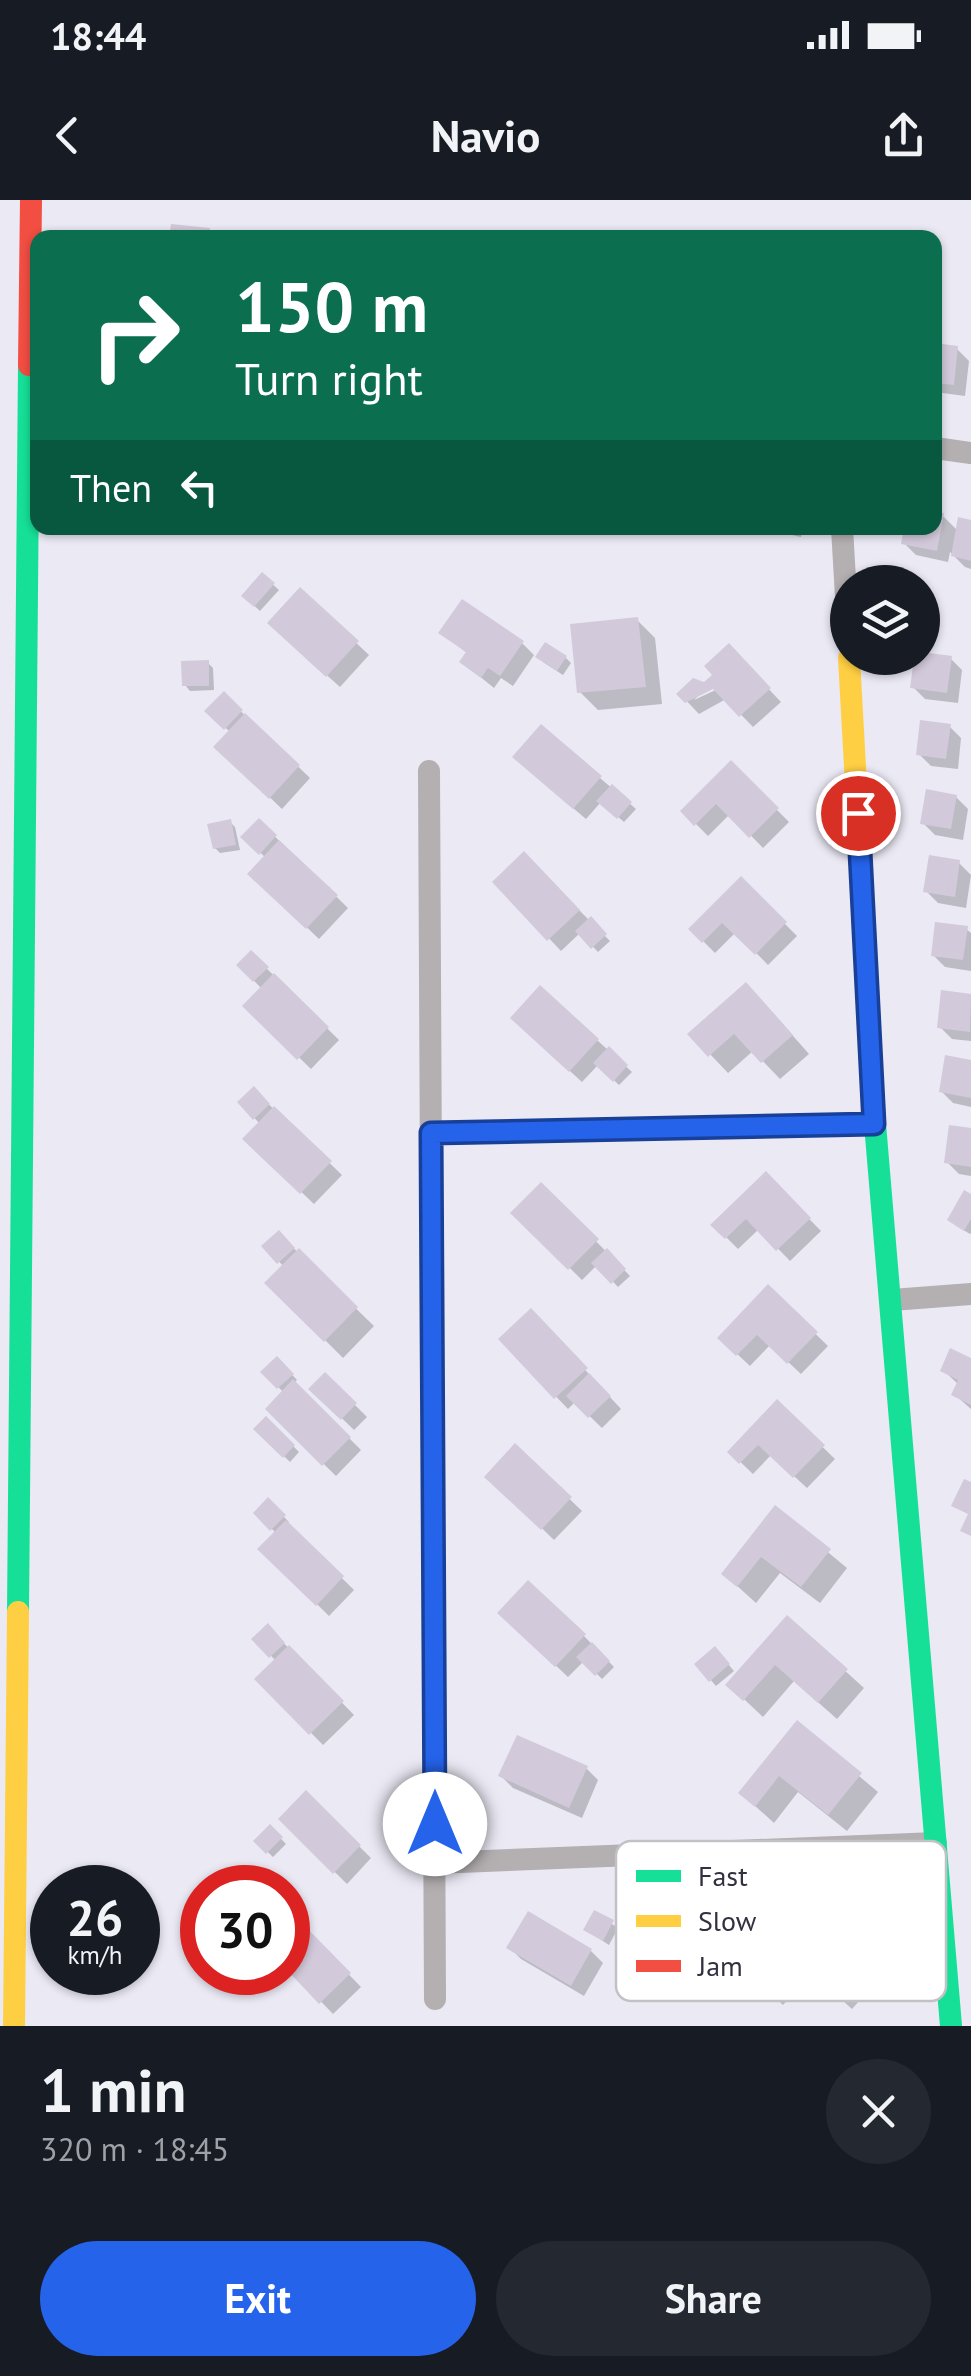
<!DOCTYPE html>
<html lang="en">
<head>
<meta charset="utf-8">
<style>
  :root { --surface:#171b24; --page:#242831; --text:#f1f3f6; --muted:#9ea1a6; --accent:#2563eb }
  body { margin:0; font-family:"PT Sans",sans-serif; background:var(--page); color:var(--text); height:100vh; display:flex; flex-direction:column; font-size:38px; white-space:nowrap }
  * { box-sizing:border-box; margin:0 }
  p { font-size:32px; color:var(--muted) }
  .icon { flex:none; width:55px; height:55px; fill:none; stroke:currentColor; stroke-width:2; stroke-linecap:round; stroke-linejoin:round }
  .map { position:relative; height:1826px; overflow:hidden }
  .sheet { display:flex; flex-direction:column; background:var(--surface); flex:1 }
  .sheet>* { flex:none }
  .top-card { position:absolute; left:30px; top:30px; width:912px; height:305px; border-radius:20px; box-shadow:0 2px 8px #0004; background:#0b6e4f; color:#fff; overflow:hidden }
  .fabs { position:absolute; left:830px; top:365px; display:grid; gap:20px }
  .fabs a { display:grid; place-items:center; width:110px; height:110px; border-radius:50%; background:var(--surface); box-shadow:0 2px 8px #0004; font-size:50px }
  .speed { position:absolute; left:30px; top:1665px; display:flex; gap:20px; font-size:50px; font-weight:700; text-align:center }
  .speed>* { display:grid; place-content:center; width:130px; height:130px; border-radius:50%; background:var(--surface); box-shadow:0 2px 8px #0004; line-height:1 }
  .speed small { font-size:25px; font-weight:400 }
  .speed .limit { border:15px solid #d22; background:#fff; color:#111 }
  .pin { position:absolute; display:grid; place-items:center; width:85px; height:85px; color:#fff; margin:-42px; border:5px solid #fff; border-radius:50%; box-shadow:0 2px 10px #0007 }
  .me { position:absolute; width:110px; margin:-55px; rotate:0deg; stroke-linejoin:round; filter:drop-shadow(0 0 8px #0008) }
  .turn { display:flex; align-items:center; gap:35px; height:210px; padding:0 40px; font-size:45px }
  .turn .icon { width:130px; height:130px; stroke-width:2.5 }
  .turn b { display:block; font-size:70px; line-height:85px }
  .then { display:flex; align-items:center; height:95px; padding:0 40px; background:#0003; gap:20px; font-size:38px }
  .round { display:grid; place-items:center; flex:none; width:105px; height:105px; border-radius:52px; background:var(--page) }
  .summary { display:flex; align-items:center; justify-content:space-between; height:170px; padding:0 40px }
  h1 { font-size:60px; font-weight:700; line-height:75px }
  .action { display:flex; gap:20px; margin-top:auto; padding:20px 40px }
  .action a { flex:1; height:115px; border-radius:60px; background:var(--accent); color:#fff; font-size:40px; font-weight:700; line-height:115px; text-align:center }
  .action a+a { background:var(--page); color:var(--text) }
  .status { display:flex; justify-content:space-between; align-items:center; height:70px; padding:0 50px; background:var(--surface); direction:ltr }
  .status svg { height:28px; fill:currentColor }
  header { display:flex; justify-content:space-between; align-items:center; height:130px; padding:0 40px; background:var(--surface); font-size:45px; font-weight:700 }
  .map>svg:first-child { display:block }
  .shadow { fill:#0003; fill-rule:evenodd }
  .building { fill:#d2c9da }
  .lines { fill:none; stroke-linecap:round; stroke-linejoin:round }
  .street { stroke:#b4afb1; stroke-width:22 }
  .fast { stroke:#16e098; stroke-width:22 }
  .slow { stroke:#ffcf43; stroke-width:22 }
  .jam { stroke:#f24e42; stroke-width:22 }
  .route-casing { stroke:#184099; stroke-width:25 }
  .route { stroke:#2563eb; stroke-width:18 }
  .key { fill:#fff; stroke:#c2c1c6; stroke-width:2.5 }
  .key-label { font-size:28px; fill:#343042 }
</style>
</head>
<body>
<div class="status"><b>18:44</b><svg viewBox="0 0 49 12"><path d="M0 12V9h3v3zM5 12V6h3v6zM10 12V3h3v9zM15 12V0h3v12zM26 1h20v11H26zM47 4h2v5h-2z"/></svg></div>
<header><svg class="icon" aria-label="back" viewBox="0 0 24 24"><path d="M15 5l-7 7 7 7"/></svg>Navio<svg class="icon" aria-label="share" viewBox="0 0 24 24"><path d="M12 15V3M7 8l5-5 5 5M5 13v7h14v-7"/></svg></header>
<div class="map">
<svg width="971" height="1826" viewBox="0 0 971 1826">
  <rect width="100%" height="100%" fill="#ebe9f4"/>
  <!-- shadow -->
  <g class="shadow">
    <polygon points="935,146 957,149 969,161 965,196 935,192"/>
    <polygon points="935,314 943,316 958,331 971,323 971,369 965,367 950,352 948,362 916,355 904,343 906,328 935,328"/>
    <polygon points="760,328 802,328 801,337"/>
    <polygon points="262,375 279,390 260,411 244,396"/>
    <polygon points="300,390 369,455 340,487 282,435"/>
    <polygon points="637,420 655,438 662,504 598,510 580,492"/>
    <polygon points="442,433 522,443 534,455 513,486 501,478 494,488 462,462 468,454"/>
    <path d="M 729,447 L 781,502 L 753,527 L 726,499 L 699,514 L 680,494 L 705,485 L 716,475 ZM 717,484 L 720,488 L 694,500 L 703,491 Z"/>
    <polygon points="566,458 571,463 563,475 543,462"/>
    <polygon points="917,458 950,458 962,470 958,503 925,499 913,487"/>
    <polygon points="208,463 213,468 214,490 190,491 185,485"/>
    <polygon points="224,495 310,578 282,609 217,547 230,532 208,511"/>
    <polygon points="949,526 961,538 958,569 931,566 919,554"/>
    <polygon points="730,563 789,622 763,648 730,614 708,636 683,611"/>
    <polygon points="527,569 600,578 636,609 624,622 601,602 586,619"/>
    <polygon points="956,597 968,609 963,640 935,635 923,623"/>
    <polygon points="259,621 348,708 319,739 251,674 266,658 244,637"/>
    <polygon points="230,622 235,627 240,650 220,653 215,648"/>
    <polygon points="524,655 610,741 598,752 580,733 561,751 496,682"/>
    <polygon points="959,663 971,675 966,708 938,703 926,691"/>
    <polygon points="741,680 797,736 768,765 736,732 715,753 691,729"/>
    <polygon points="966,729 971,733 971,771 945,767 933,755"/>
    <polygon points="251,753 339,840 311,869 246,806 262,789 239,765"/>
    <polygon points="943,793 971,796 971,841 952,839 940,827"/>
    <polygon points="764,803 809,854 780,879 753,851 728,873 691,834"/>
    <polygon points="525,830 597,840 632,872 619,885 598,865 582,882"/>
    <polygon points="971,863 971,907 953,903 941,891"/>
    <polygon points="254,890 342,975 314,1004 246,939 260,924 240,902"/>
    <polygon points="971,930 971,976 959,974 947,962"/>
    <polygon points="766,975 821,1031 790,1061 759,1029 738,1049 714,1025"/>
    <polygon points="541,985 630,1076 618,1087 597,1065 582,1080 514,1013"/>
    <polygon points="971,997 971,1033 970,1034 955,1025"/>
    <polygon points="279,1034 374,1126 343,1158 268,1083 284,1067 265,1046"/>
    <polygon points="768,1088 828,1146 801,1174 770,1145 750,1166 720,1138"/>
    <polygon points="531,1111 621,1209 602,1228 575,1202 568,1209 501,1139"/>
    <polygon points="277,1159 297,1180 294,1183 361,1250 336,1276 268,1209 284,1193 264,1172"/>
    <polygon points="971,1161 971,1209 954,1194 958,1184 943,1170"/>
    <polygon points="325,1175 367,1217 354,1230 312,1189"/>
    <polygon points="777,1203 835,1259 807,1288 771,1255 753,1274 730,1252"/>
    <polygon points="266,1219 299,1252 290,1262 256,1229"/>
    <polygon points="515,1247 582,1311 554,1340 488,1276"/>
    <polygon points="268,1301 289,1322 287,1324 354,1390 329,1416 261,1349 276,1333 256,1313"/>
    <polygon points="776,1309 847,1368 820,1403 780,1373 756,1403 724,1374"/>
    <polygon points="500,1413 584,1436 614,1467 602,1479 584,1461 568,1477"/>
    <polygon points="788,1419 864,1488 837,1519 794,1481 763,1517 729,1485"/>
    <polygon points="268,1427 354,1515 323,1545 258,1479 276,1461 255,1439"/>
    <polygon points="715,1449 734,1471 716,1486 697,1464"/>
    <polygon points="797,1524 878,1592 847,1631 798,1592 774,1623 741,1593"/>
    <polygon points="586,1568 598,1580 582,1618 513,1588 501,1576"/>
    <polygon points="306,1594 371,1658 347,1684 281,1619"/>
    <polygon points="270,1627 286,1644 273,1657 256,1641"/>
    <polygon points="595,1713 618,1728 609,1745 586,1730"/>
    <polygon points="529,1715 591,1751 603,1763 584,1796 521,1759 509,1747"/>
    <polygon points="296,1720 361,1787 333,1814 288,1767 288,1729"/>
    <polygon points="780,1766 801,1785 783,1805 762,1785"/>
    <polygon points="865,1769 877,1781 852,1809 811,1772"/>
    <polygon points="252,1772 279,1772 279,1773 266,1786"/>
  </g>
  <!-- building -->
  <g class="building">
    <polygon points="171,24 210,28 209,38 169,38"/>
    <polygon points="935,143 958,146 954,185 935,183"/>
    <polygon points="935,312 944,313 937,351 901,344 904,328 935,328"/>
    <polygon points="958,317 971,320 971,361 951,356"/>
    <polygon points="262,372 275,383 254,407 241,396"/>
    <polygon points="300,387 359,441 326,477 267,423"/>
    <polygon points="462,399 524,441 500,476 488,468 481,478 459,462 466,452 438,433"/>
    <polygon points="638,417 646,487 577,493 570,424"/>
    <polygon points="545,442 567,456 557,471 535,457"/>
    <polygon points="729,443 771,488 739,517 713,489 685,503 676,494 693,478 704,482 712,475 704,466"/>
    <polygon points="922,452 952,456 947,493 910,488 914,458 922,458"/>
    <polygon points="209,460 209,486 182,486 181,461"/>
    <polygon points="224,491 243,510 224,530 204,511"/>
    <polygon points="245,513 300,565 269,599 213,547"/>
    <polygon points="920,520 951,524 946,559 916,555"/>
    <polygon points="541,524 602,576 573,609 512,557"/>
    <polygon points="731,560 779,608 749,638 716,604 694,626 680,611"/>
    <polygon points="612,584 632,602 617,619 596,601"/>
    <polygon points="926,589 957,595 951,629 920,624"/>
    <polygon points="259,618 277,635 259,655 240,637"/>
    <polygon points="231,619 236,645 213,649 207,624"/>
    <polygon points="279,640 338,695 306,729 247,674"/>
    <polygon points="524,651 580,710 547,741 492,682"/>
    <polygon points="929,655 960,660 955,697 923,692"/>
    <polygon points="741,676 787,722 755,755 722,723 702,743 688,729"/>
    <polygon points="591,716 607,734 591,749 575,731"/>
    <polygon points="935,722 968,726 963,760 931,756"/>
    <polygon points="251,750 269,767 253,782 236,765"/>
    <polygon points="274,773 329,827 297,860 242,806"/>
    <polygon points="746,782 793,835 761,863 734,834 708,857 687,834"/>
    <polygon points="540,785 599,839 569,872 510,818"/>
    <polygon points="941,790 971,794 970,832 937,828"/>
    <polygon points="609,846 628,865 613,882 593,863"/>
    <polygon points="945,855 971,860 971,898 939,892"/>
    <polygon points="254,886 270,904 253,920 237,902"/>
    <polygon points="274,906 332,961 300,994 242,939"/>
    <polygon points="949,925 971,928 971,967 944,963"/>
    <polygon points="766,971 811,1018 776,1051 746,1019 725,1039 710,1025"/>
    <polygon points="541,982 599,1039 568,1070 510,1013"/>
    <polygon points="964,990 971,994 971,1019 964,1031 947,1020"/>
    <polygon points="279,1030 295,1048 277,1064 261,1046"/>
    <polygon points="299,1048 358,1107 324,1142 264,1083"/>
    <polygon points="607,1048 626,1069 611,1084 591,1063"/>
    <polygon points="768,1084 818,1132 787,1164 757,1135 736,1156 717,1138"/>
    <polygon points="531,1108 588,1168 554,1199 498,1139"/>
    <polygon points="950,1148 971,1158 971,1205 951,1195 958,1180 940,1171"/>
    <polygon points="277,1156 294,1174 277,1189 260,1172"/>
    <polygon points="325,1172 357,1203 341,1220 308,1189"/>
    <polygon points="589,1173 611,1196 588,1218 566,1196"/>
    <polygon points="293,1179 351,1237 322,1266 265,1209"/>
    <polygon points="777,1199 825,1245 793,1278 758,1245 739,1264 727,1252"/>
    <polygon points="266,1216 295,1245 283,1258 253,1229"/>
    <polygon points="515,1243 572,1297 541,1330 484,1277"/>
    <polygon points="964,1279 971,1282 971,1336 960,1331 968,1314 951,1306"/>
    <polygon points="268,1297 286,1315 270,1331 253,1313"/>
    <polygon points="775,1305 831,1349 801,1387 761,1357 737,1387 721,1374"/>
    <polygon points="286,1320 344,1376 316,1406 257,1349"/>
    <polygon points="528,1380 586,1434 555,1467 497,1413"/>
    <polygon points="787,1415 848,1469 818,1503 775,1465 743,1501 725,1485"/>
    <polygon points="268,1423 285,1443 269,1458 251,1439"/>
    <polygon points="592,1442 610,1461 595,1476 576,1457"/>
    <polygon points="289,1445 344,1501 309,1535 254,1479"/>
    <polygon points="715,1446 730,1464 709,1482 694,1464"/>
    <polygon points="797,1520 862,1573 828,1615 779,1576 755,1607 738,1593"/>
    <polygon points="517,1535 588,1566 569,1608 498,1576"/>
    <polygon points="306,1590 361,1645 333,1674 278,1619"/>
    <polygon points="270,1624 283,1637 266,1654 253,1641"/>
    <polygon points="594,1710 614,1720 603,1741 583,1730"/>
    <polygon points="528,1711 592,1749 571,1786 506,1748"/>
    <polygon points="296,1717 351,1773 319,1804 288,1771 288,1725"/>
    <polygon points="779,1762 798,1778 776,1802 758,1785"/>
  </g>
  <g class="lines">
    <!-- street -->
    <g class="street">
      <polyline points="935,248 971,253"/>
      <polyline points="842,328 848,431"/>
      <polyline points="429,571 435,1799"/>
      <polyline points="431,933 875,924"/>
      <polyline points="892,1100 971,1094"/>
      <polyline points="435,1663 936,1643"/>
    </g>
    <!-- fast -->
    <g class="fast">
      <polyline points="866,766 875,924 951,1826"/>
      <polyline points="18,1412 29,165"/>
    </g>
    <!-- slow -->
    <g class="slow">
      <polyline points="849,458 866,766"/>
      <polyline points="14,1826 18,1412"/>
    </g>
    <!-- jam -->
    <polyline class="jam" points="29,165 31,0"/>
  </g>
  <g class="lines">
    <!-- route casing -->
    <g class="route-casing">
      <polyline id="route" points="435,1624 431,933 874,924 858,613"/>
    </g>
    <!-- route -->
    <use href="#route" class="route"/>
  </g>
  <!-- legend -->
  <rect x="616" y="1641" width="330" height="160" rx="15" class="key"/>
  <rect x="636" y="1670" width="45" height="12" fill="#16e098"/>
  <rect x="636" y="1715" width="45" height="12" fill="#ffcf43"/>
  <rect x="636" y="1760" width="45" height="12" fill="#f24e42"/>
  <g class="key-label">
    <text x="698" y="1686">Fast</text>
    <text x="698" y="1731">Slow</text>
    <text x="698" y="1776">Jam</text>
  </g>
</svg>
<div class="fabs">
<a><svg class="icon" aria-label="layers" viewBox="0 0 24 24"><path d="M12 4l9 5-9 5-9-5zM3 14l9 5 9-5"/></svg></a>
</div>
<div class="speed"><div>26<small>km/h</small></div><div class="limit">30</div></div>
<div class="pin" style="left:858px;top:613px;background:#d93025"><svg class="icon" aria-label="arrive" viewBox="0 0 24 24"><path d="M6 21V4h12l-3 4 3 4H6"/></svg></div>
<svg class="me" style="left:435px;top:1624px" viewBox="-20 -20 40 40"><circle r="19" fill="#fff"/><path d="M0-13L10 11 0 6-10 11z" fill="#2563eb"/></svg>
<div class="top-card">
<div class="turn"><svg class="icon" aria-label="right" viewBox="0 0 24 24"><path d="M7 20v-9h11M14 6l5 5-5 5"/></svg><div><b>150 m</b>Turn right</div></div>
<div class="then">Then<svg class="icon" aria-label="left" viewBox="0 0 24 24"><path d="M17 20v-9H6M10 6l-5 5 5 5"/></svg></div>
</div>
</div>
<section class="sheet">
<div class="summary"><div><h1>1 min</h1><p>320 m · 18:45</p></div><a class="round"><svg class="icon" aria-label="close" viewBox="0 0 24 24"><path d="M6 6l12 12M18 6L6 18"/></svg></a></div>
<div class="action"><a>Exit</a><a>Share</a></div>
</section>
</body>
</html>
